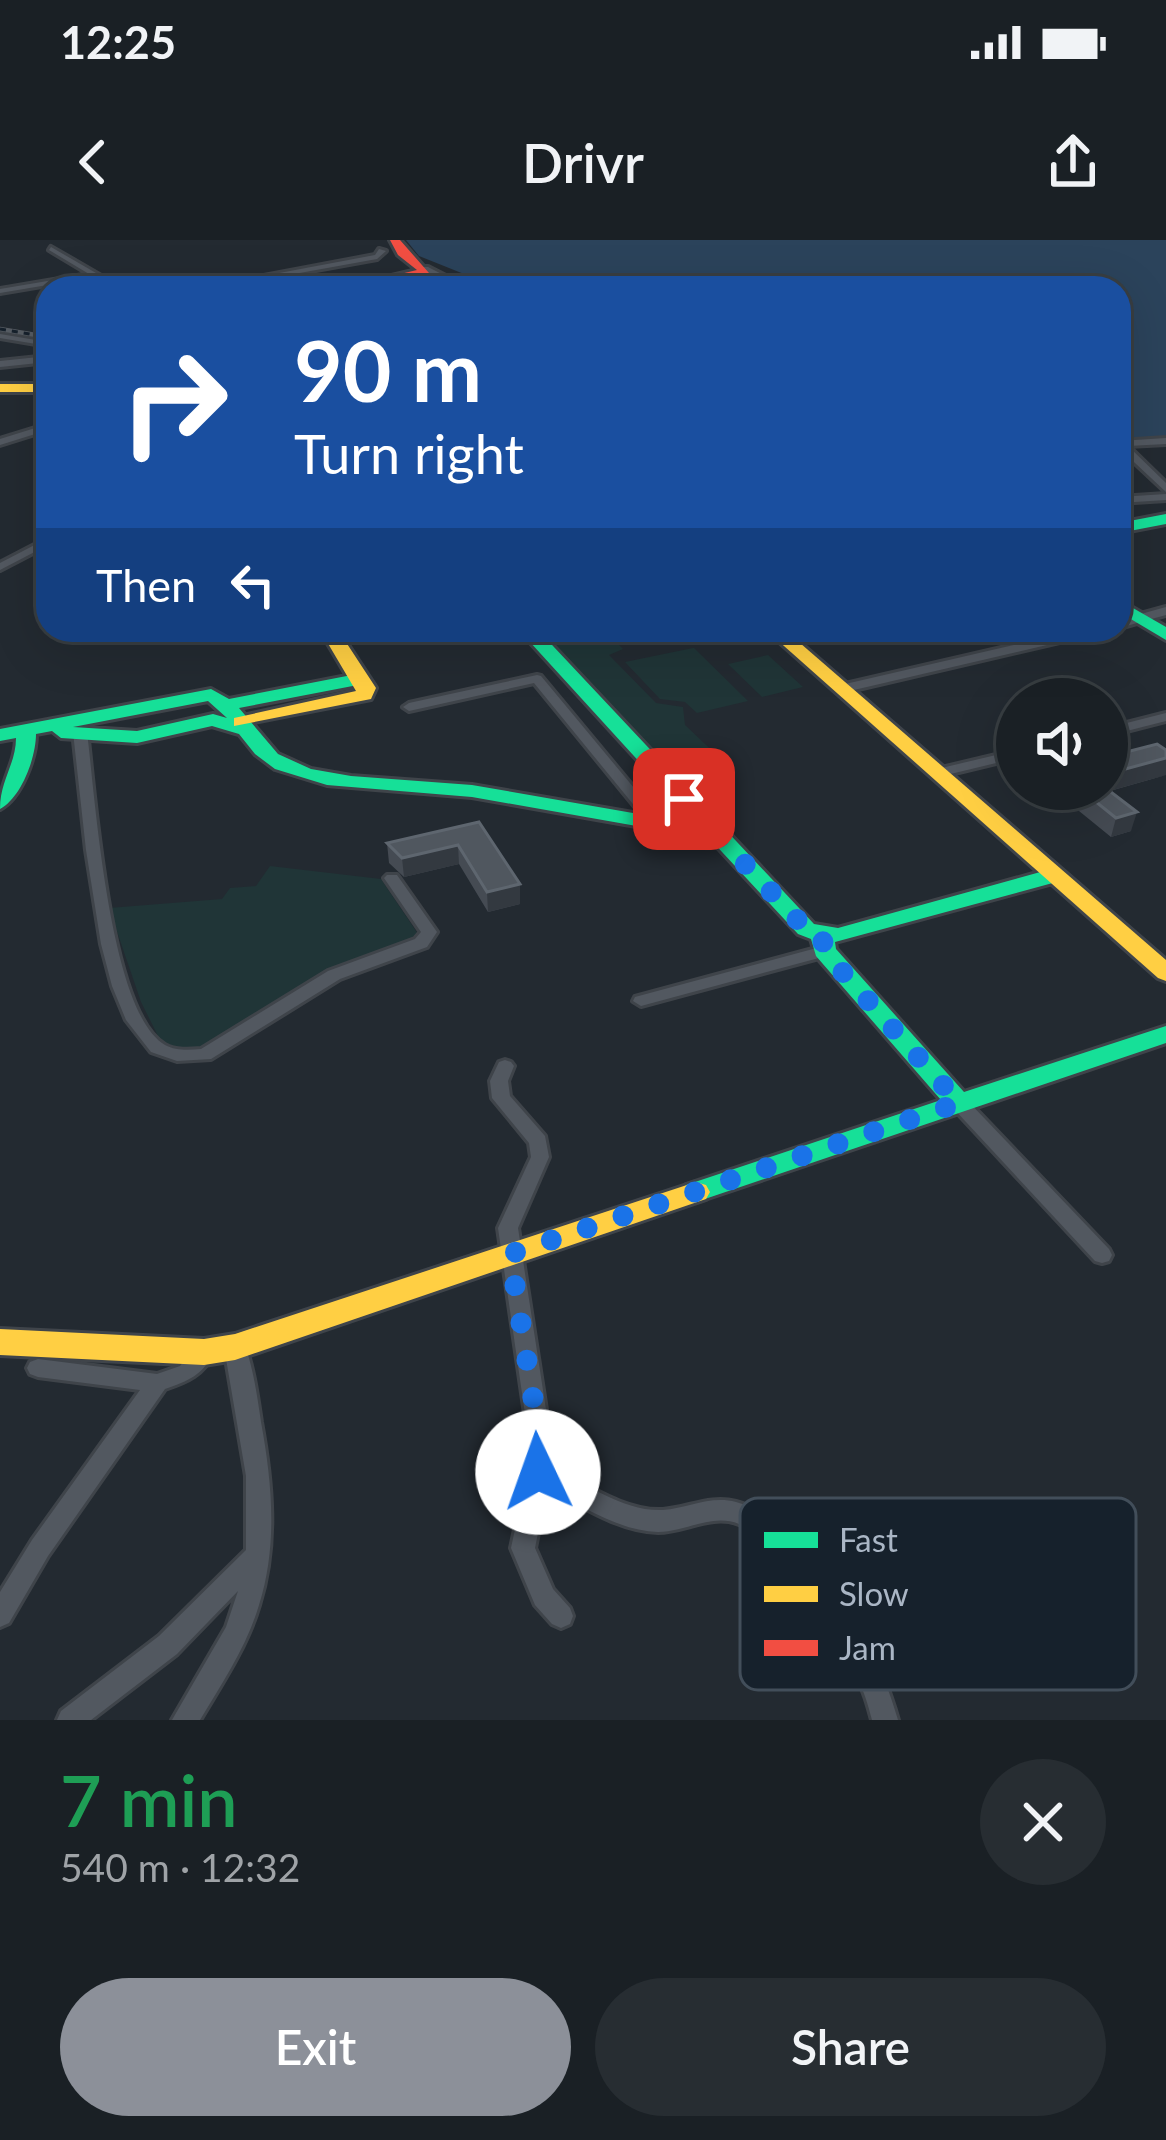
<!DOCTYPE html>
<html lang="en">
<head>
<meta charset="utf-8">
<style>
  :root { --surface:#1a2025; --page:#272d32; --text:#f1f3f6; --muted:#9fa3a7; --line:#383e42; --accent:#8c9099 }
  body { margin:0; font-family:Lato,sans-serif; background:var(--page); color:var(--text); height:100vh; display:flex; flex-direction:column; font-size:45px; white-space:nowrap }
  * { box-sizing:border-box; margin:0 }
  p { font-size:39px; color:var(--muted) }
  .icon { flex:none; width:66px; height:66px; fill:none; stroke:currentColor; stroke-width:2; stroke-linecap:round; stroke-linejoin:round }
  .map { position:relative; height:1480px; overflow:hidden }
  .side { display:flex; flex-direction:column; background:var(--surface); flex:1 }
  .side>* { flex:none }
  .banner { position:absolute; left:36px; top:36px; width:1095px; height:366px; border-radius:36px; box-shadow:0 12px 48px #0002,0 0 0 3px var(--line); background:#1a4fa0; color:#fff; overflow:hidden }
  .tools { position:absolute; left:996px; top:438px; display:grid; gap:24px }
  .tools a { display:grid; place-items:center; width:132px; height:132px; border-radius:50%; background:var(--surface); box-shadow:0 12px 48px #0002,0 0 0 3px var(--line); font-size:60px }
  .pin { position:absolute; display:grid; place-items:center; width:102px; height:102px; color:#fff; margin:-51px; border-radius:24px; box-shadow:0 6px 18px #0006 }
  .me { position:absolute; width:132px; margin:-66px; rotate:357deg; stroke-linejoin:round; filter:drop-shadow(0 0 9px #0008) }
  .turn { display:flex; align-items:center; gap:42px; height:252px; padding:0 60px; font-size:54px }
  .turn .icon { width:156px; height:156px; stroke-width:2.5 }
  .turn b { display:block; font-size:84px; line-height:102px }
  .then { display:flex; align-items:center; height:114px; padding:0 60px; background:#0003; gap:24px; font-size:45px }
  .round { display:grid; place-items:center; flex:none; width:126px; height:126px; border-radius:63px; background:var(--page) }
  .headline { display:flex; align-items:center; justify-content:space-between; height:204px; padding:0 60px }
  h1 { font-size:72px; font-weight:600; line-height:90px; color:#1e9e55 }
  .action { display:flex; gap:24px; margin-top:auto; padding:24px 60px }
  .action a { flex:1; height:138px; border-radius:72px; background:var(--accent); color:#fff; font-size:48px; font-weight:600; line-height:138px; text-align:center }
  .action a+a { background:var(--page); color:var(--text) }
  .status { display:flex; justify-content:space-between; align-items:center; height:84px; padding:0 60px; background:var(--surface); direction:ltr }
  .status svg { height:33px; fill:currentColor }
  header { display:flex; justify-content:space-between; align-items:center; height:156px; padding:0 60px; background:var(--surface); font-size:54px; font-weight:600 }
  .map>svg:first-child { display:block }
  .green { fill:#203537 }
  .water { fill:#2b435b }
  .lines { fill:none; stroke-linecap:round; stroke-linejoin:round }
  .street-casing { stroke:#3f444a; stroke-width:6 }
  .fast-casing { stroke:#3f444a; stroke-width:6 }
  .slow-casing { stroke:#3f444a; stroke-width:6 }
  .jam-casing { stroke:#3f444a; stroke-width:6 }
  .street { fill:#525860; fill-rule:evenodd }
  .fast { fill:#16e098; fill-rule:evenodd }
  .slow { fill:#ffcf43; fill-rule:evenodd }
  .jam { fill:#f24e42; fill-rule:evenodd }
  .rail-casing { stroke:#565c63; stroke-width:4.5 }
  .rail { stroke:#16212c; stroke-width:3; stroke-dasharray:6; stroke-linecap:butt }
  .wall { fill:#454b53 }
  .shaded-wall { fill:#333940 }
  .building { fill:#50575f; stroke:#5e666f; stroke-width:3 }
  .route { stroke:#1a73e8; stroke-width:21; stroke-dasharray:0 37.8 }
  .key { fill:#16212c; stroke:#424e5a; stroke-width:3 }
  .key-label { font-size:33px; fill:#aab6c5 }
</style>
</head>
<body>
<div class="status"><b>12:25</b><svg viewBox="0 0 49 12"><path d="M0 12V9h3v3zM5 12V6h3v6zM10 12V3h3v9zM15 12V0h3v12zM26 1h20v11H26zM47 4h2v5h-2z"/></svg></div>
<header><svg class="icon" aria-label="back" viewBox="0 0 24 24"><path d="M15 5l-7 7 7 7"/></svg>Drivr<svg class="icon" aria-label="share" viewBox="0 0 24 24"><path d="M12 15V3M7 8l5-5 5 5M5 13v7h14v-7"/></svg></header>
<div class="map">
<svg width="1166" height="1480" viewBox="0 0 1166 1480">
  <rect width="100%" height="100%" fill="#232a31"/>
  <!-- green -->
  <g class="green">
    <polygon points="532,390 604,390 623,409 609,415 656,463 683,467 685,485 726,524 707,534 728,554 730,564 702,572"/>
    <polygon points="693,408 694,408 748,461 697,473 685,462 660,459 625,422"/>
    <polygon points="768,415 803,447 762,457 728,424"/>
    <polygon points="270,626 381,639 418,694 401,706 338,727 202,810 175,810 161,802 141,762 109,668 222,659 230,648 256,646"/>
  </g>
  <!-- water -->
  <polygon class="water" points="406,0 1166,0 1166,196 1119,199 1119,48 485,48 479,40 419,16"/>
  <g class="lines">
    <!-- street casing -->
    <g class="street-casing">
      <g id="street">
        <polygon points="51,7 122,48 113,48 95,37 0,53 0,49 89,34 49,10"/>
        <polygon points="379,9 386,11 377,19 216,48 199,48 375,15"/>
        <polygon points="422,27 428,27 469,48 459,48 422,31"/>
        <polygon points="0,94 48,102 48,106 0,98"/>
        <polygon points="48,116 48,122 0,127 0,121"/>
        <polygon points="48,184 48,190 0,205 0,199"/>
        <polygon points="1166,198 1166,204 1128,206 1166,243 1166,252 1119,208 1119,201"/>
        <polygon points="1166,254 1166,260 1119,263 1119,257"/>
        <polygon points="48,298 48,305 0,330 0,323"/>
        <polygon points="1166,367 1166,375 1119,388 1119,380"/>
        <polygon points="1079,390 1100,390 1094,394 841,453 835,449 841,445"/>
        <polygon points="537,435 541,436 649,566 651,584 649,587 639,587 637,569 534,443 409,471 403,467 409,463"/>
        <polygon points="1166,473 1166,481 1107,496 1107,488"/>
        <path d="M 80,488 L 87,492 C 95,555 109,773 165,805 C 176,811 189,810 201,809 L 328,731 L 415,699 L 421,692 L 384,638 L 387,635 L 397,635 L 437,692 L 427,707 L 340,739 L 211,819 L 177,821 L 151,812 L 126,780 L 112,746 L 101,704 L 86,610 L 73,492 Z"/>
        <polygon points="1017,510 1017,518 938,537 931,533 933,530"/>
        <polygon points="824,706 830,707 832,711 830,715 641,766 633,761 635,757"/>
        <path d="M 505,820 L 511,822 L 514,826 L 508,841 L 510,856 L 545,896 L 549,917 L 518,988 L 553,1215 L 551,1227 C 585,1243 624,1272 663,1270 C 688,1268 711,1255 736,1262 C 781,1274 794,1311 818,1345 C 833,1365 850,1383 865,1404 C 881,1427 890,1453 898,1480 L 872,1480 C 868,1465 864,1450 856,1437 C 841,1410 819,1388 802,1362 C 783,1336 771,1297 739,1284 C 712,1273 685,1292 658,1292 C 619,1291 580,1265 547,1248 L 535,1308 L 553,1349 L 570,1368 L 573,1376 L 570,1384 L 561,1388 L 552,1384 L 535,1365 L 511,1308 L 531,1215 L 498,988 L 531,917 L 529,903 L 492,858 L 490,841 L 499,822 Z"/>
        <polygon points="959,857 965,858 1109,1009 1112,1015 1109,1021 1102,1023 1095,1021 953,868 950,863 953,858"/>
        <path d="M 235,1098 L 243,1101 C 253,1125 257,1155 261,1182 C 272,1242 278,1305 259,1365 C 247,1406 222,1443 200,1480 L 172,1480 L 226,1387 L 238,1351 L 177,1414 L 91,1480 L 57,1480 L 61,1471 L 159,1396 L 246,1310 L 246,1236 L 224,1107 L 227,1101 Z"/>
        <path d="M 204,1103 L 212,1106 L 215,1112 C 202,1135 189,1141 165,1149 L 48,1316 L 9,1383 L 0,1387 L 0,1352 L 32,1300 L 140,1150 L 38,1137 L 30,1134 L 27,1128 L 30,1122 L 38,1119 L 157,1134 L 180,1126 L 196,1106 Z"/>
      </g>
    </g>
    <!-- fast casing -->
    <g class="fast-casing">
      <g id="fast">
        <polygon points="1166,274 1166,284 1119,293 1119,283"/>
        <polygon points="1119,360 1166,387 1166,400 1119,372"/>
        <path d="M 519,390 L 538,390 L 814,684 L 838,688 L 1044,631 L 1060,631 L 1063,636 L 1060,641 L 835,702 L 836,709 L 964,852 L 1166,786 L 1166,803 L 696,962 L 686,959 L 682,952 L 686,945 L 941,860 L 816,716 L 811,699 L 798,694 L 710,599 L 472,557 L 327,545 L 275,529 L 255,514 L 239,494 L 212,486 L 137,503 L 61,498 L 52,491 L 36,494 C 36,518 21,558 0,569 C 0,540 16,524 16,498 L 0,501 L 0,489 L 211,449 L 229,459 L 357,434 L 366,440 L 363,444 L 239,468 L 278,514 L 311,529 L 351,536 L 472,545 L 696,584 ZM 208,461 L 227,478 L 213,474 L 137,491 L 73,487 Z"/>
      </g>
    </g>
    <!-- slow casing -->
    <g class="slow-casing">
      <g id="slow">
        <rect x="0" y="144" width="48" height="8"/>
        <polygon points="320,390 338,390 376,448 371,459 234,486 234,478 356,451"/>
        <polygon points="766,390 785,390 1166,720 1166,741 1158,738"/>
        <polygon points="696,942 706,945 710,952 706,959 235,1120 204,1125 0,1115 0,1089 204,1099 235,1094"/>
      </g>
    </g>
    <!-- jam casing -->
    <g class="jam-casing">
      <polygon id="jam" points="390,0 400,0 429,33 361,48 341,48 417,30 398,15"/>
    </g>
    <!-- street -->
    <use href="#street" class="street"/>
    <!-- fast -->
    <use href="#fast" class="fast"/>
    <!-- slow -->
    <use href="#slow" class="slow"/>
    <!-- jam -->
    <use href="#jam" class="jam"/>
    <!-- rail casing -->
    <g class="rail-casing">
      <polyline id="rail" points="0,89 48,97"/>
    </g>
    <!-- rail -->
    <use href="#rail" class="rail"/>
  </g>
  <!-- wall -->
  <g class="wall">
    <polygon points="1166,535 1110,551 1131,591 1111,597 1052,549 1107,549"/>
    <polygon points="479,582 520,644 520,664 488,672 459,624 404,637 389,623 387,603"/>
  </g>
  <!-- shaded-wall -->
  <g class="shaded-wall">
    <polygon points="1166,518 1166,535 1088,557 1090,549 1107,549 1107,534"/>
    <polygon points="1137,572 1131,591 1111,597 1116,578"/>
    <polygon points="458,605 459,624 404,637 402,618"/>
    <polygon points="520,644 520,664 488,672 487,652"/>
  </g>
  <!-- building -->
  <g class="building">
    <polygon points="1157,504 1166,510 1166,518 1107,534 1107,517"/>
    <polygon points="1080,549 1107,549 1137,572 1116,578"/>
    <polygon points="479,582 520,644 487,652 458,605 402,618 387,603"/>
  </g>
  <g class="lines">
    <!-- route -->
    <polyline class="route" points="538,1232 542,1215 510,1014 959,863 824,711 822,694 806,689 684,559"/>
  </g>
  <!-- legend -->
  <rect x="740" y="1258" width="396" height="192" rx="18" class="key"/>
  <rect x="764" y="1292" width="54" height="16" fill="#16e098"/>
  <rect x="764" y="1346" width="54" height="16" fill="#ffcf43"/>
  <rect x="764" y="1400" width="54" height="16" fill="#f24e42"/>
  <g class="key-label">
    <text x="839" y="1312">Fast</text>
    <text x="839" y="1366">Slow</text>
    <text x="839" y="1420">Jam</text>
  </g>
</svg>
<div class="tools">
<a><svg class="icon" aria-label="sound" viewBox="0 0 24 24"><path d="M4 9h4l5-4v14l-5-4H4zM17 9q2 3 0 6"/></svg></a>
</div>
<div class="pin" style="left:684px;top:559px;background:#d93025"><svg class="icon" aria-label="arrive" viewBox="0 0 24 24"><path d="M6 21V4h12l-3 4 3 4H6"/></svg></div>
<svg class="me" style="left:538px;top:1232px" viewBox="-20 -20 40 40"><circle r="19" fill="#fff"/><path d="M0-13L10 11 0 6-10 11z" fill="#1a73e8"/></svg>
<div class="banner">
<div class="turn"><svg class="icon" aria-label="right" viewBox="0 0 24 24"><path d="M7 20v-9h11M14 6l5 5-5 5"/></svg><div><b>90 m</b>Turn right</div></div>
<div class="then">Then<svg class="icon" aria-label="left" viewBox="0 0 24 24"><path d="M17 20v-9H6M10 6l-5 5 5 5"/></svg></div>
</div>
</div>
<section class="side">
<div class="headline"><div><h1>7 min</h1><p>540 m · 12:32</p></div><a class="round"><svg class="icon" aria-label="close" viewBox="0 0 24 24"><path d="M6 6l12 12M18 6L6 18"/></svg></a></div>
<div class="action"><a>Exit</a><a>Share</a></div>
</section>
</body>
</html>
